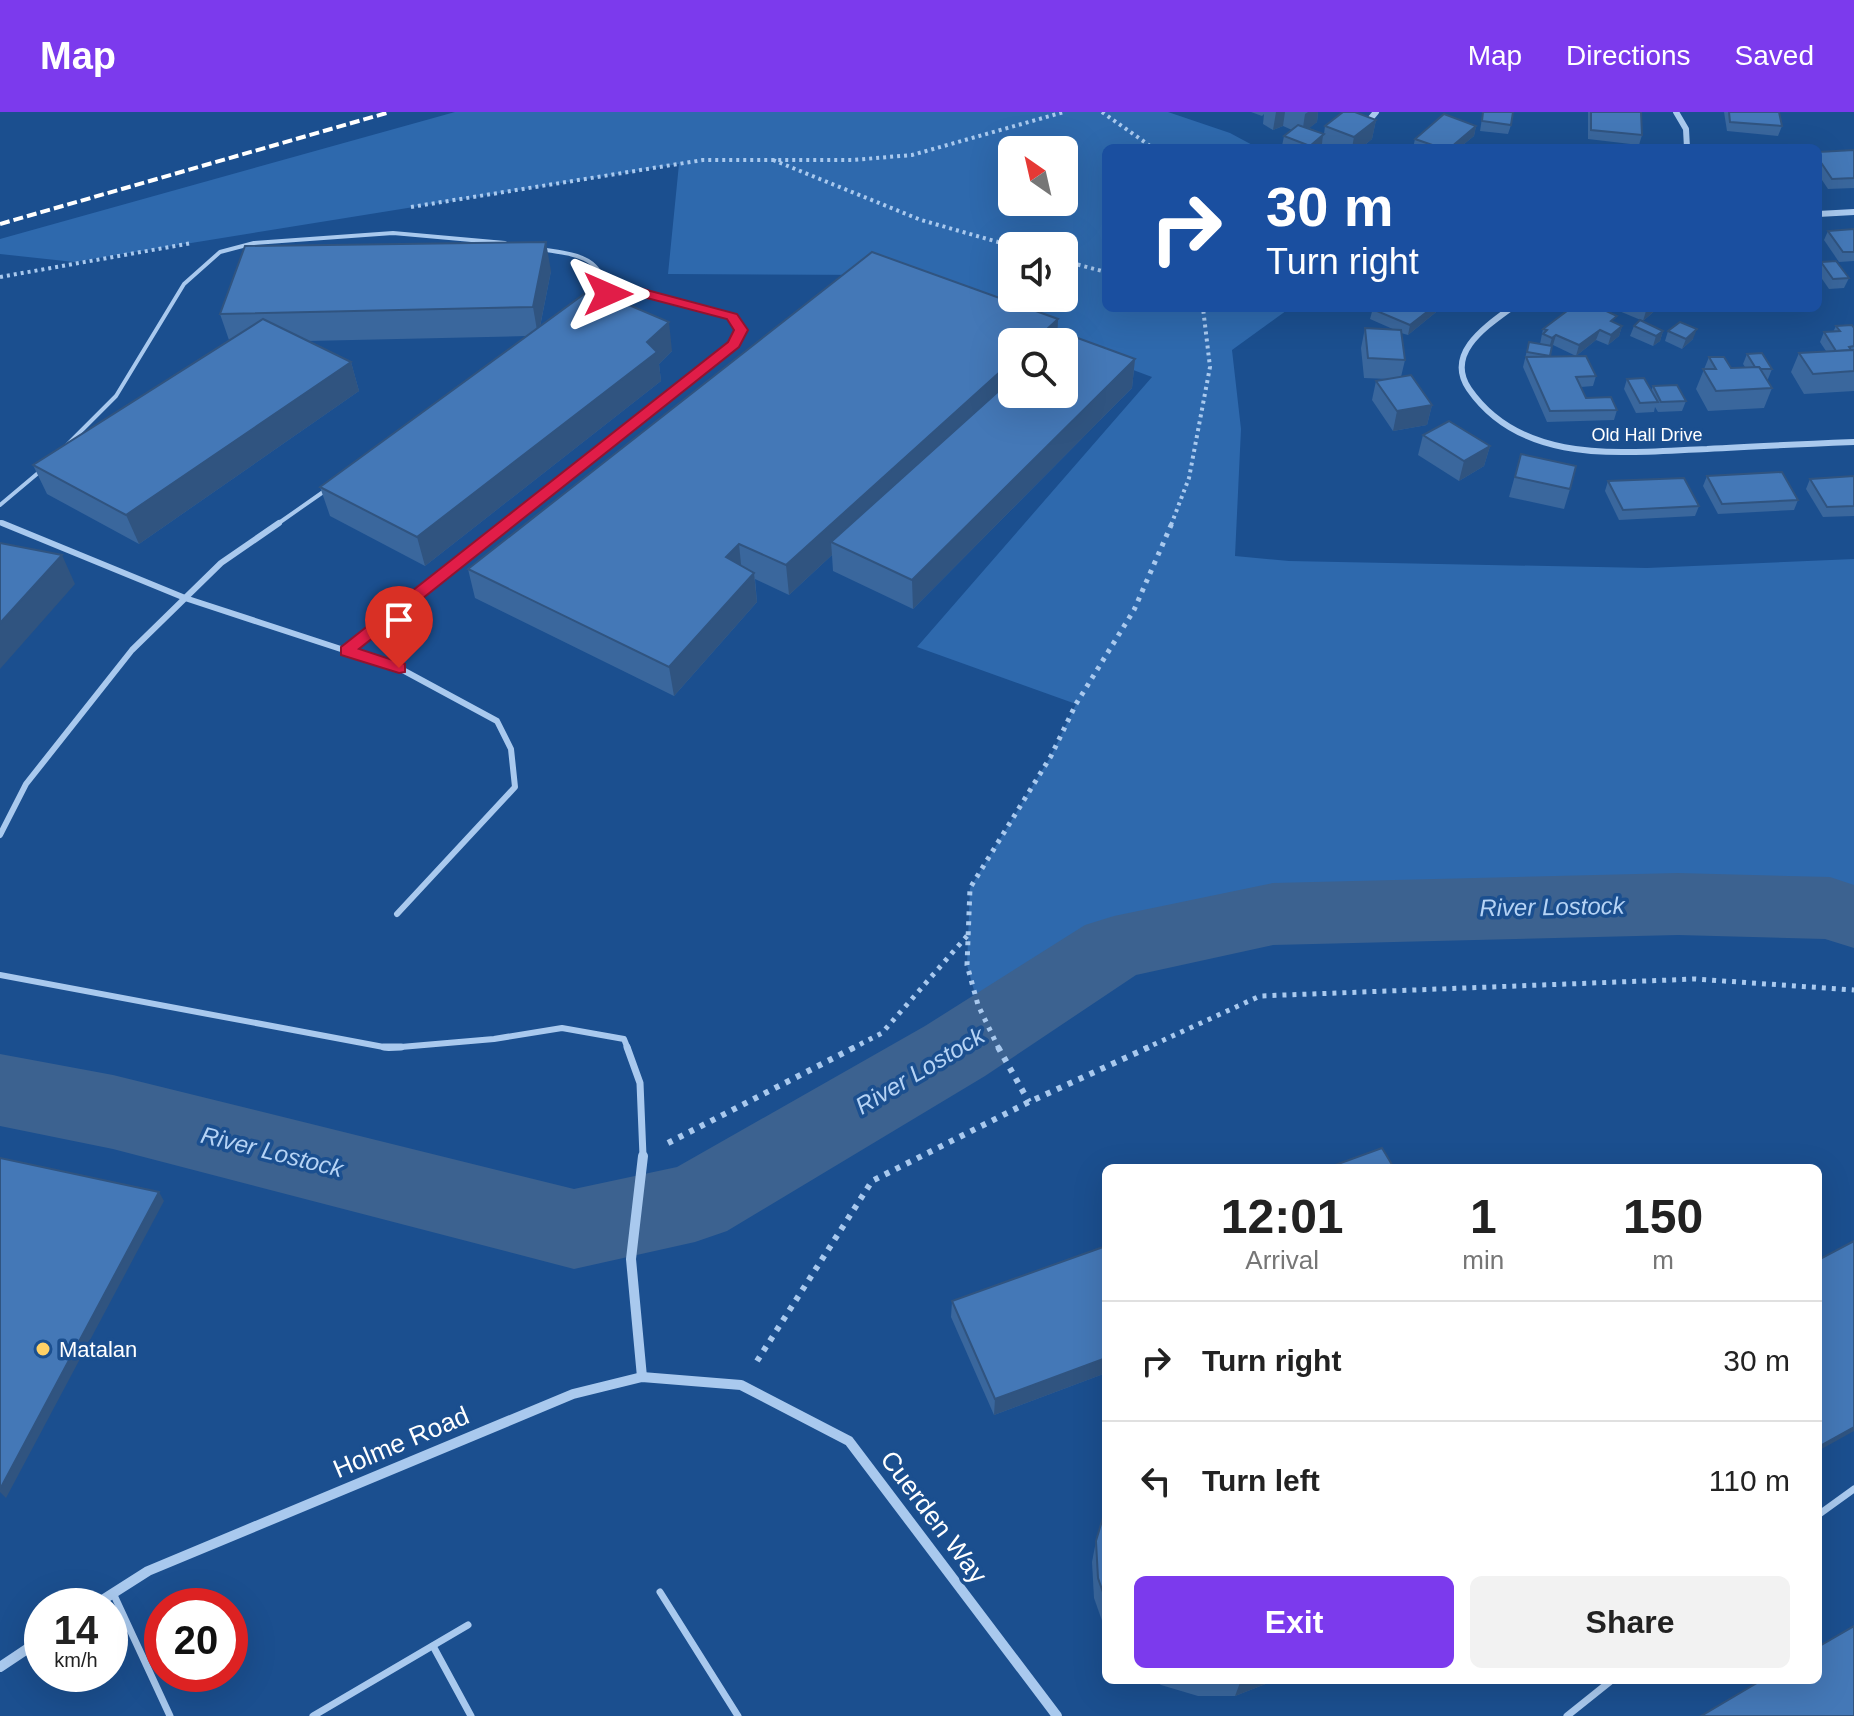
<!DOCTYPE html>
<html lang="en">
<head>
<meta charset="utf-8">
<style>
  :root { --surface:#fff; --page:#f2f2f2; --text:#222; --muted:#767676; --line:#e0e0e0; --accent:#7c3aed }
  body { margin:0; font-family:Arial,sans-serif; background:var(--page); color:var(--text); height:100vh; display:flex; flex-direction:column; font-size:30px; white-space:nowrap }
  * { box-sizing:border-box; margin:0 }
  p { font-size:26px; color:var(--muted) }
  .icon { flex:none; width:44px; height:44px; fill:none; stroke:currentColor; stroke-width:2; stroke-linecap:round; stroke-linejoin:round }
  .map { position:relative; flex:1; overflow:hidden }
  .sheet { position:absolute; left:1102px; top:1052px; width:720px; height:520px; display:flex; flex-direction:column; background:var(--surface); border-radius:12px; box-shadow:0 8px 32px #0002 }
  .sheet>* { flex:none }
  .banner { position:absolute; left:1102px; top:32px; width:720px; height:168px; border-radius:12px; box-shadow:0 8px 32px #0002; background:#1a4fa0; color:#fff; overflow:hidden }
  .needle { width:52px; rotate:326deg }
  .tools { position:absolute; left:998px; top:24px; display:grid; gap:16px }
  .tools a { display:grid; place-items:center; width:80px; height:80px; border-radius:12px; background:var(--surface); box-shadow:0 8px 32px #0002; font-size:40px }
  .speed { position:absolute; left:24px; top:1476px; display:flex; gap:16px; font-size:40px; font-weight:700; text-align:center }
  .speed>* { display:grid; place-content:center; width:104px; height:104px; border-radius:50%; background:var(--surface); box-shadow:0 8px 32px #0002; line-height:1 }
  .speed small { font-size:20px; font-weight:400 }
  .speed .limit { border:12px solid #d22; background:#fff; color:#111 }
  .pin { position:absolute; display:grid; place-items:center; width:68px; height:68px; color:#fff; margin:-82px -34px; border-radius:50% 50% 50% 0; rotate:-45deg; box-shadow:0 0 8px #0007 }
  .pin .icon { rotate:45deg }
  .me { position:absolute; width:88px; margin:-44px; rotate:90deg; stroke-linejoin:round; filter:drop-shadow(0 0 6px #0008) }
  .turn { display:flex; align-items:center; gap:28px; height:168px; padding:0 32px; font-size:36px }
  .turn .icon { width:104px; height:104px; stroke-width:2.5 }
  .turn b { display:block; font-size:56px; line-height:68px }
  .eta { display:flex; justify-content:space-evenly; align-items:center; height:136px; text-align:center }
  .eta b { font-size:48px; font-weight:800; line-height:56px }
  .cta { display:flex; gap:16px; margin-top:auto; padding:16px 32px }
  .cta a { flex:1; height:92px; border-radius:12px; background:var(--accent); color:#fff; font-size:32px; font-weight:800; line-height:92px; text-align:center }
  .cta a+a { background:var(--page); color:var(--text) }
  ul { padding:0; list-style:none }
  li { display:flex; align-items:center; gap:24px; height:120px; padding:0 32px; border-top:2px solid var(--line) }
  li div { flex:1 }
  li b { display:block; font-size:30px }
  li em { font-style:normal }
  header { display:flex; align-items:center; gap:48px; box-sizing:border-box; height:112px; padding:0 40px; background:var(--accent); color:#fff }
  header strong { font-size:38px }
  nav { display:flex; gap:44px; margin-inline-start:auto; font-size:28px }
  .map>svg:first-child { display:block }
  .green { fill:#2e69ad; fill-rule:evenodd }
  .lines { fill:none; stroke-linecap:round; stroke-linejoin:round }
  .river { fill:#3c6290; fill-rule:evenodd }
  .path-far2 { stroke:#a9c9ee; stroke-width:4; stroke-dasharray:3 4; stroke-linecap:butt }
  .path-far1 { stroke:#a9c9ee; stroke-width:5; stroke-dasharray:4 6; stroke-linecap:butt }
  .path { stroke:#a9c9ee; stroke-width:6; stroke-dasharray:5 7; stroke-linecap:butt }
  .service-far2 { stroke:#a9c9ee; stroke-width:4 }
  .service-far1 { stroke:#a9c9ee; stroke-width:6 }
  .service { stroke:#a9c9ee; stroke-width:7 }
  .minor-far1 { stroke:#a9c9ee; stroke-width:6 }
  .minor { stroke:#a9c9ee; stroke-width:10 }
  .rail { stroke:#fff; stroke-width:4; stroke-dasharray:10 4; stroke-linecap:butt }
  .wall { fill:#3a679d }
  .shaded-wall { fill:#305480 }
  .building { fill:#4478b7; stroke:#305480; stroke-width:2 }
  .route { fill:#e11d48; stroke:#92132f; stroke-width:2 }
  .poi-dot { fill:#ffd166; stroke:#1b4f8f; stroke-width:3 }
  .labels { text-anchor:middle; stroke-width:7; stroke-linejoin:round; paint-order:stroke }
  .far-street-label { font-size:18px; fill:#fff; stroke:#1b4f8f }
  .poi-label { font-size:22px; fill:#fff; stroke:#1b4f8f; text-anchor:start }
  .water-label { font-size:24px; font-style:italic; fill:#b5d3f5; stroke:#1b4f8f }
  .near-street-label { font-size:26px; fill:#fff; stroke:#1b4f8f }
</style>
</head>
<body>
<header>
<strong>Map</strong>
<nav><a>Map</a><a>Directions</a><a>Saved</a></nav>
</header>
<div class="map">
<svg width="1854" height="1604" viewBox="0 0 1854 1604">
  <rect width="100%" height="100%" fill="#1b4f8f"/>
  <!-- green -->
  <path class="green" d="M 455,0 L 1168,0 L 1230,21 L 1258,36 L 1106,36 L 1106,196 L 1290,196 L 1232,238 L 1241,317 L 1235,444 L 1289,449 L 1647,456 L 1854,447 L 1854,805 L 1830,796 L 1678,792 L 1273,802 L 1114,836 L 978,893 L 967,853 L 970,776 L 1051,644 L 1076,592 L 917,535 L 1152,265 L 879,163 L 668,162 L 679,52 L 74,150 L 0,142 L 0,127 ZM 1012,38 L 1064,38 L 1064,90 L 1012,90 ZM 1012,134 L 1064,134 L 1064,186 L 1012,186 Z"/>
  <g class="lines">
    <!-- river -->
    <polygon class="river" points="1678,761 1830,765 1854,773 1854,836 1825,827 1678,823 1273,833 1136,863 985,964 727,1119 695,1130 574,1157 113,1037 0,1014 0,942 113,963 574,1077 677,1055 925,914 1085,813 1114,804 1273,771"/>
    <!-- path-far2 -->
    <g class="path-far2">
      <polyline points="1102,0 1153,36"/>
      <polyline points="773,48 921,108 1012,134"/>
      <polyline points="411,95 703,48 853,48 912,43 1064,0"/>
      <polyline points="1064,149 1106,160"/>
      <polyline points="0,165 192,131"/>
      <polyline points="1171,413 1189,366 1210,255 1203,196"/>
    </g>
    <!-- path-far1 -->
    <g class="path-far1">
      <polyline points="851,937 882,921 967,824"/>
      <polyline points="999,937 978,893 967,853 970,776 1051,644 1076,592 1134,498 1172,411"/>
      <polyline points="1144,937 1260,884 1695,867 1854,878"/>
    </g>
    <!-- path -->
    <g class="path">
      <polyline points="998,935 1029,990"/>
      <polyline points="668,1031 855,935"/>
      <polyline points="757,1249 872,1069 1029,990 1149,935"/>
    </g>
    <!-- service-far2 -->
    <g class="service-far2">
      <path d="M 540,137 C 575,143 600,142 608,182"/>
      <polyline points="66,334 116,284 184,172 220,140 254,131 393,121 505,131"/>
      <polyline points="0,393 44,356"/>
      <polyline points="0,410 6,413"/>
      <polyline points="276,413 326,378"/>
      <polyline points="506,413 734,232 741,218 732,205 628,177 601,187"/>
    </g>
    <!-- service-far1 -->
    <g class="service-far1">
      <polyline points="2,411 185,486 399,556 497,609 511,637 515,675 397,802"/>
      <polyline points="346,539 508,411"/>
      <polyline points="0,723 26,672 132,538 221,451 279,411"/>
      <polyline points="0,863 389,936 494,927 562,916 624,927 628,937"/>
    </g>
    <!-- service -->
    <g class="service">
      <polyline points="384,935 401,935"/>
      <polyline points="627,935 640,971 643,1044"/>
      <polyline points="1818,1403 1854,1377"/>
      <polyline points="660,1480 738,1604"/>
      <polyline points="113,1481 170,1604"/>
      <polyline points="433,1534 471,1604"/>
      <polyline points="313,1604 468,1513"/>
      <polyline points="1567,1604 1612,1568"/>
    </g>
    <!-- minor-far1 -->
    <g class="minor-far1">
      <polyline points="1676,0 1686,17 1687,36"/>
      <polyline points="1371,6 1376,0"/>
      <polyline points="1818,102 1854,100"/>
      <path d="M 1511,196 C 1485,215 1445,242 1469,277 C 1523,355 1626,340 1707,337 C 1756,334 1805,332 1854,330"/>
    </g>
    <!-- minor -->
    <g class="minor">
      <polyline points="642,1265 631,1147 643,1044"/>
      <polyline points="93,1494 148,1459 573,1282 642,1265 741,1273 849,1329 1057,1604"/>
      <polyline points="0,1555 42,1527"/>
    </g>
    <!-- rail -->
    <polyline class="rail" points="0,112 390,0"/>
  </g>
  <!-- wall -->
  <g class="wall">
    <polygon points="1251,0 1318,0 1317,10 1309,16 1324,22 1325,14 1376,8 1372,27 1361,36 1330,36 1322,33 1322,32 1317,36 1288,36 1282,34 1284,24 1292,18 1283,14 1273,18 1263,12 1264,2 1262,4"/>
    <polygon points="1483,0 1511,13 1508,22 1480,19"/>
    <polygon points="1588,0 1641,0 1642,23 1639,33 1588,27"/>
    <polygon points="1724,0 1779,0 1782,14 1778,24 1727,19"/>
    <polygon points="1476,14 1474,24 1459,36 1413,36 1415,27"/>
    <polygon points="1854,38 1854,76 1828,77 1818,62 1818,40"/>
    <polygon points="1854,117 1854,149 1839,150 1824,128 1828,119"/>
    <polygon points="1821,150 1849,166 1844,176 1829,177 1818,161"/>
    <polygon points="551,159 540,215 672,239 659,252 661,269 425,454 330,404 320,375 527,224 308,229 351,250 359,279 139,432 47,382 33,353 229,228 220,202"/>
    <polygon points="1373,196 1441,196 1408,223 1401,221 1405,248 1401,265 1432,293 1427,313 1393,319 1372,288 1376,269 1388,267 1364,266 1361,236 1365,216 1395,218 1370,207"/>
    <polygon points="1612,196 1658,196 1643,209"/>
    <polygon points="1058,207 1057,227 1135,247 1132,276 913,497 833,459 832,443 789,483 755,467 757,490 674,584 475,486 468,457"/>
    <polygon points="1615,211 1622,214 1619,224 1608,233 1596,228 1576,244 1553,233 1552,234 1550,245 1596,264 1593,274 1581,275 1586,286 1617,298 1614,308 1547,310 1523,255 1529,230 1540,232 1543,217"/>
    <polygon points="1634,214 1663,219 1660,229 1653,234 1630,224"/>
    <polygon points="1836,214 1854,216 1854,279 1804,282 1791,260 1799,241 1826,239 1820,230 1824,220 1833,220"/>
    <polygon points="1668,219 1693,227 1682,237 1665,229"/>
    <polygon points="1747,242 1772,257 1768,267 1767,267 1772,276 1764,296 1708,299 1696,277 1709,245 1731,256 1745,255 1743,252"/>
    <polygon points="1627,267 1651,279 1653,274 1686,289 1682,299 1658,300 1655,295 1654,300 1636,301 1624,277"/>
    <polygon points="1423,323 1490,334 1484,354 1459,369 1418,343"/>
    <polygon points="1521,342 1570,377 1564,397 1509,385"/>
    <polygon points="1707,364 1798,388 1794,398 1718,402 1703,374"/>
    <polygon points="1854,364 1854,404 1823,405 1806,377 1810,367"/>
    <polygon points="1608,369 1699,394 1695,404 1619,408 1605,379"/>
    <polygon points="1106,1134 1106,1261 994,1303 951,1205 952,1189"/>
    <polygon points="1106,1395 1106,1520 1094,1486 1092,1450 1096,1429"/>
    <polygon points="1154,1568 1271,1568 1268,1571 1235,1584 1198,1584 1161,1573"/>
  </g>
  <!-- shaded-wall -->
  <g class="shaded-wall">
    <polygon points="1276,0 1285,0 1283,14 1273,18"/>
    <polygon points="1308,0 1318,0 1317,10 1302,22 1305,2"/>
    <polygon points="1376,8 1372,27 1361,36 1352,36 1354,25"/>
    <polygon points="1476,14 1474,24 1459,36 1450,36"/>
    <polygon points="1323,22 1322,32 1317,36 1310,36 1310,34"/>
    <polygon points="546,130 551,159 538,224 533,195"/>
    <polygon points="1432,196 1441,196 1408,223 1410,213"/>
    <polygon points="1649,196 1658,196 1643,209 1646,199"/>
    <polygon points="1058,207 1057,230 1033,230"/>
    <polygon points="669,210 672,239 659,252 661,269 425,454 417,425 647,230"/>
    <polygon points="1622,214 1619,224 1608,233 1611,223"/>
    <polygon points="1697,217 1693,227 1682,237 1686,227"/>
    <polygon points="1600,218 1596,228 1576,244 1579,233"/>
    <polygon points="1663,219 1660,229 1653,234 1656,224"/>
    <polygon points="1556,223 1553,233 1549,236 1552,226"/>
    <polygon points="1135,247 1132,276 913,497 912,468"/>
    <polygon points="1012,249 1012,277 831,430 832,443 789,483 786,453"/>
    <polygon points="351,250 359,279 139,432 126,403"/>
    <polygon points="1432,293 1427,313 1393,319 1397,299"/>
    <polygon points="1490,334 1484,354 1459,369 1464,349"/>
    <polygon points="739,432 742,462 726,445"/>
    <polygon points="62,443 75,472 0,557 0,511"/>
    <polygon points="754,461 757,490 674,584 669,555"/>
    <polygon points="159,1080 164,1089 6,1386 0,1380 0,1377"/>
    <polygon points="1106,1246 1106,1261 994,1303 995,1287"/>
    <polygon points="1854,1315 1854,1319 1818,1339 1818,1335"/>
    <polygon points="1241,1568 1271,1568 1268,1571 1235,1584"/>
  </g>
  <!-- building -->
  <g class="building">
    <polygon points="1343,0 1355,0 1376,8 1354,25 1325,14"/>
    <polygon points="1483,0 1513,0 1511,13 1482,9"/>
    <polygon points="1591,0 1641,0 1642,23 1591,18"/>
    <polygon points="1729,0 1779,0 1782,14 1730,10"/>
    <polygon points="1444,2 1476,14 1450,36 1441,36 1415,27"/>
    <polygon points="1298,13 1324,22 1310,34 1284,24"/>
    <polygon points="1854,38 1854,66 1832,67 1818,46 1818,40"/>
    <polygon points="1854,117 1854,140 1843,140 1828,119"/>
    <polygon points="546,130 533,195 220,202 245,134"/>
    <polygon points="872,140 1058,207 1033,230 1012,230 1012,249 786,453 739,432 726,445 754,461 669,555 468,457"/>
    <polygon points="1836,149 1849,166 1833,167 1821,150"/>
    <polygon points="591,177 669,210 647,230 657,240 417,425 320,375"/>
    <polygon points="1373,196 1432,196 1410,213 1372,197"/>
    <polygon points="1571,196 1600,196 1617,204 1611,209 1622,214 1611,223 1600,218 1579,233 1556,223 1552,226 1543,222 1547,218 1543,217"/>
    <polygon points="263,207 351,250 126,403 33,353"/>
    <polygon points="1640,208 1663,219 1656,224 1634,214"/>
    <polygon points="1680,210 1697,217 1686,227 1668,219"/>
    <polygon points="1852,213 1854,216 1854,234 1849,235 1851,238 1836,239 1824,220 1840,219 1836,214"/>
    <polygon points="1365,216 1401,218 1405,248 1368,246"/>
    <polygon points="1064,221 1135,247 912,468 831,430 1012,267 1012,282 1064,282 1064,230 1054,230"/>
    <polygon points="1529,230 1552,234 1550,244 1527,240"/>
    <polygon points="1854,238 1854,259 1813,262 1799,241"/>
    <polygon points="1762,241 1772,257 1761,257 1759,255 1755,255 1747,242"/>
    <polygon points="1586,244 1596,264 1576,265 1586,286 1611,285 1617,298 1550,299 1526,245"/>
    <polygon points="1709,245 1724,245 1731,256 1759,255 1772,276 1716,279 1703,257 1716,257"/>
    <polygon points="1411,263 1432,293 1397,299 1376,269"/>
    <polygon points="1644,266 1658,290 1640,291 1627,267"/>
    <polygon points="1677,273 1686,289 1661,290 1653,274"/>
    <polygon points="1449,309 1490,334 1464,349 1423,323"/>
    <polygon points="1521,342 1576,354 1570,377 1515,365"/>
    <polygon points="1782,360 1798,388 1722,392 1707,364"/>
    <polygon points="1854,364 1854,394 1827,395 1810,367"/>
    <polygon points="1684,366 1699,394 1623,398 1608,369"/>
    <polygon points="0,431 62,443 0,511"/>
    <polygon points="1382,1036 1394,1056 1327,1056"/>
    <polygon points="0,1046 159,1080 0,1377"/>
    <polygon points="1854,1129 1854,1315 1818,1335 1818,1148"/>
    <polygon points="1106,1134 1106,1246 995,1287 952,1189"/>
    <polygon points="1106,1395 1106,1489 1098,1466 1096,1429"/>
    <polygon points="1854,1514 1854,1604 1701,1604 1762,1568 1818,1568 1818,1535"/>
  </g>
  <!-- route -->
  <polygon class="route" points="628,173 737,202 748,218 739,235 359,537 405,552 405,560 399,561 341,543 341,535 728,230 734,218 727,207 628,181 608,186 601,182"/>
  <!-- markers -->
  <circle class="poi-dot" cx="43" cy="1237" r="8"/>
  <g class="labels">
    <!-- far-street labels -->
    <g class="far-street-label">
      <text x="1647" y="329">Old Hall Drive</text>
    </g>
    <!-- poi labels -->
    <g class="poi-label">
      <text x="59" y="1245">Matalan</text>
    </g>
    <!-- water labels -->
    <g class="water-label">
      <text transform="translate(1552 795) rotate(-1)" y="8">River Lostock</text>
      <text transform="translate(920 959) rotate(-31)" y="8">River Lostock</text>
      <text transform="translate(272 1040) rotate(14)" y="8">River Lostock</text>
    </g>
    <!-- near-street labels -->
    <g class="near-street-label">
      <text transform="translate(401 1330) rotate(-23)" y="9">Holme Road</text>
      <text transform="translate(934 1405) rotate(53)" y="9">Cuerden Way</text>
    </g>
  </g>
</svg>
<div class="tools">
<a><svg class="needle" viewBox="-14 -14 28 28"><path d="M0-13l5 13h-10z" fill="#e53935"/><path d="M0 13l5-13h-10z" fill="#767676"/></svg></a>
<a><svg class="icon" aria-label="sound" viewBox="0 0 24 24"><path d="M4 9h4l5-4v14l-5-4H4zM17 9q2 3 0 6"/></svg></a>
<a><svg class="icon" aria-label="search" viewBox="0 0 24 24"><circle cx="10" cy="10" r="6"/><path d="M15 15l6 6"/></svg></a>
</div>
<div class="speed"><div>14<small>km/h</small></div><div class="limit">20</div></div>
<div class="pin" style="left:399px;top:556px;background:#d93025"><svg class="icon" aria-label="arrive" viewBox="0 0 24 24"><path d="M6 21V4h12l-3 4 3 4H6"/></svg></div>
<svg class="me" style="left:608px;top:182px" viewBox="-20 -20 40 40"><path d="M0-17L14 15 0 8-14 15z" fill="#e11d48" stroke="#fff" stroke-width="4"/></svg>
<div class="banner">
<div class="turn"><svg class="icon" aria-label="right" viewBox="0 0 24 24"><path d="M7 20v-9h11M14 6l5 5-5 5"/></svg><div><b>30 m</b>Turn right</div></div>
</div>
<section class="sheet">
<div class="eta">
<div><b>12:01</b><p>Arrival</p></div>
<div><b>1</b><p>min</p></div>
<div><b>150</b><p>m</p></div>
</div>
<ul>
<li><svg class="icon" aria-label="right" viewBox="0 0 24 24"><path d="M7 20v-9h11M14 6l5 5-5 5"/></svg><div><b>Turn right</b></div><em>30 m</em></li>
<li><svg class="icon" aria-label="left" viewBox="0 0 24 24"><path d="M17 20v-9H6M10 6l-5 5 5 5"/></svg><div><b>Turn left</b></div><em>110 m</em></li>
</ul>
<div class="cta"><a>Exit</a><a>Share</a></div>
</section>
</div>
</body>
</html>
